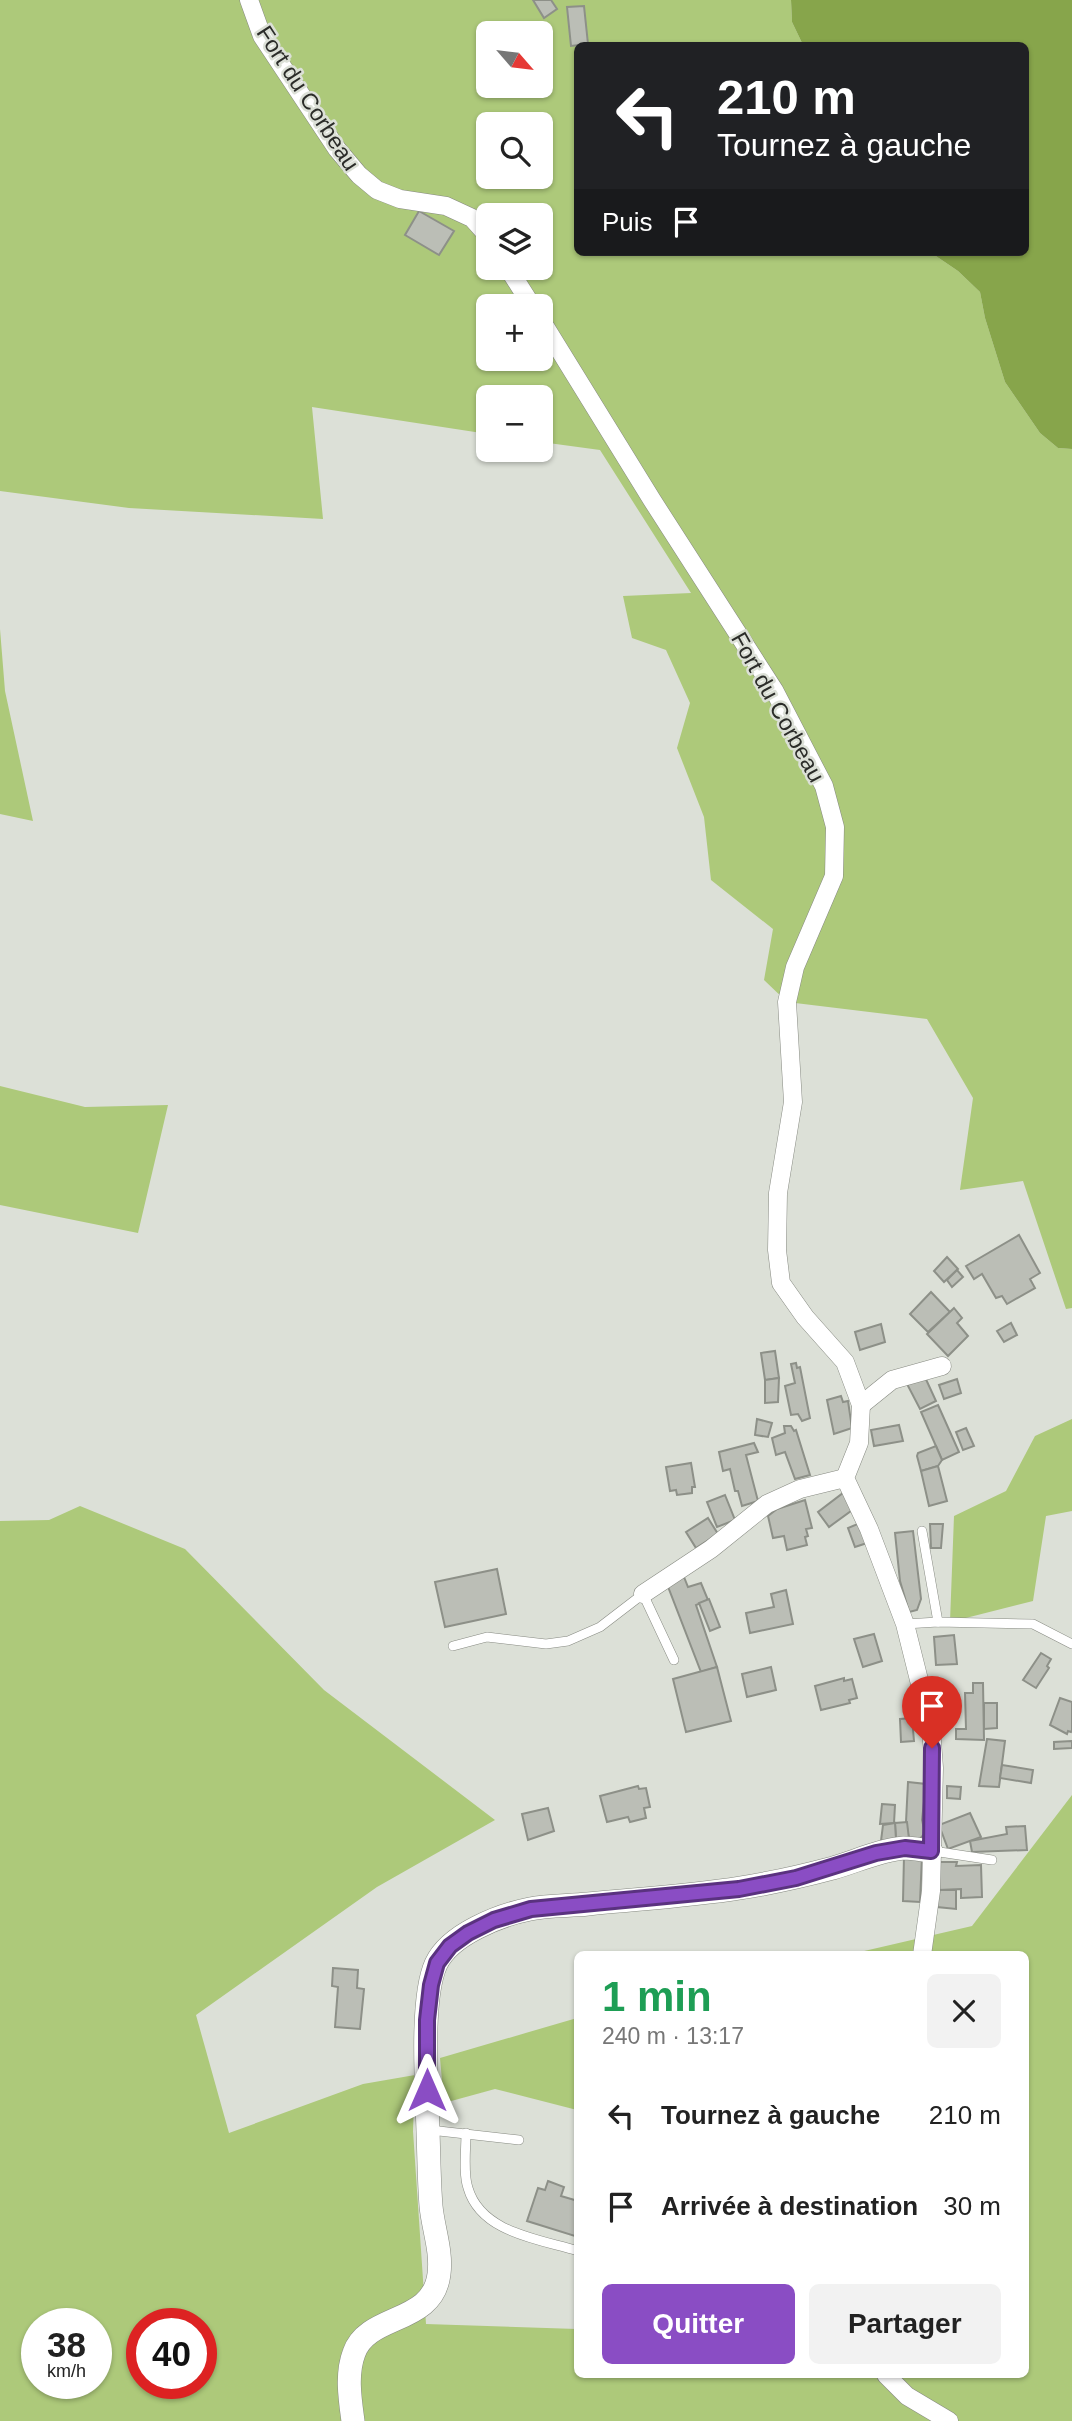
<!DOCTYPE html>
<html lang="fr">
<head>
<meta charset="utf-8">
<style>
  :root { --surface:#fff; --page:#f2f2f2; --text:#222; --muted:#767676; --accent:#8a4dc4 }
  body { margin:0; font-family:Helvetica,sans-serif; background:var(--page); color:var(--text); height:100vh; display:flex; flex-direction:column; font-size:26px; white-space:nowrap }
  * { box-sizing:border-box; margin:0 }
  p { font-size:23px; color:var(--muted) }
  .icon { flex:none; width:38px; height:38px; fill:none; stroke:currentColor; stroke-width:2; stroke-linecap:round; stroke-linejoin:round }
  .map { position:relative; flex:1; overflow:hidden }
  .side { position:absolute; left:574px; top:1951px; width:455px; height:427px; display:flex; flex-direction:column; background:var(--surface); border-radius:10px; box-shadow:0 2px 5px #0004 }
  .side>* { flex:none }
  .hud { position:absolute; left:574px; top:42px; width:455px; height:214px; border-radius:10px; box-shadow:0 2px 5px #0004; background:#202124; color:#fff; overflow:hidden }
  .needle { width:46px; rotate:118deg }
  .fabs { position:absolute; left:476px; top:21px; display:grid; gap:14px }
  .fabs a { display:grid; place-items:center; width:77px; height:77px; border-radius:10px; background:var(--surface); box-shadow:0 2px 5px #0004; font-size:35px }
  .speed { position:absolute; left:21px; top:2308px; display:flex; gap:14px; font-size:35px; font-weight:700; text-align:center }
  .speed>* { display:grid; place-content:center; width:91px; height:91px; border-radius:50%; background:var(--surface); box-shadow:0 2px 5px #0004; line-height:1 }
  .speed small { font-size:18px; font-weight:400 }
  .speed .limit { border:10px solid #d22; background:#fff; color:#111 }
  .pin { position:absolute; display:grid; place-items:center; width:60px; height:60px; color:#fff; margin:-72px -30px; border-radius:50% 50% 50% 0; rotate:-45deg; box-shadow:0 0 7px #0007 }
  .pin .icon { rotate:45deg }
  .me { position:absolute; width:77px; margin:-38px; rotate:0deg; stroke-linejoin:round; filter:drop-shadow(0 0 5px #0008) }
  .turn { display:flex; align-items:center; gap:24px; height:147px; padding:0 28px; font-size:32px }
  .turn .icon { width:91px; height:91px; stroke-width:2.5 }
  .turn b { display:block; font-size:49px; line-height:60px }
  .then { display:flex; align-items:center; height:66px; padding:0 28px; background:#0003; gap:14px; font-size:26px }
  .round { display:grid; place-items:center; flex:none; width:74px; height:74px; border-radius:10px; background:var(--page) }
  .headline { display:flex; align-items:center; justify-content:space-between; height:119px; padding:0 28px }
  h1 { font-size:42px; font-weight:700; line-height:52px; color:#1e9e55 }
  .cta { display:flex; gap:14px; margin-top:auto; padding:14px 28px }
  .cta a { flex:1; height:80px; border-radius:10px; background:var(--accent); color:#fff; font-size:28px; font-weight:700; line-height:80px; text-align:center }
  .cta a+a { background:var(--page); color:var(--text) }
  ul { padding:0; list-style:none }
  li { display:flex; align-items:center; gap:21px; height:91px; padding:0 28px }
  li div { flex:1 }
  li b { display:block; font-size:26px }
  li em { font-style:normal }
  .map>svg:first-child { display:block }
  .green { fill:#adc97a; fill-rule:evenodd }
  .water { fill:#87a54b }
  .building { fill:#bbbeb6; stroke:#8d9088; stroke-width:2 }
  .lines { fill:none; stroke-linecap:round; stroke-linejoin:round }
  .service-casing { stroke:#878a82; stroke-width:10 }
  .minor-casing { stroke:#878a82; stroke-width:19 }
  .tertiary-casing { stroke:#878a82; stroke-width:24 }
  .service { stroke:#fff; stroke-width:9 }
  .minor { stroke:#fff; stroke-width:18 }
  .tertiary { stroke:#fff; stroke-width:23 }
  .route-casing { stroke:#5a327f; stroke-width:18 }
  .route { stroke:#8a4dc4; stroke-width:12 }
  .labels { text-anchor:middle; stroke-width:5; stroke-linejoin:round; paint-order:stroke }
  .street-label { font-size:23px; fill:#2b2c29; stroke:#dce0d7 }
</style>
</head>
<body>
<div class="map">
<svg width="1072" height="2421" viewBox="0 0 1072 2421">
  <rect width="100%" height="100%" fill="#dce0d7"/>
  <!-- green -->
  <g class="green">
    <path d="M 0,0 L 791,0 L 792,22 L 803,45 L 578,46 L 578,252 L 930,252 L 958,271 L 980,292 L 985,318 L 1005,382 L 1040,433 L 1058,448 L 1072,449 L 1072,1308 L 1066,1309 L 1023,1181 L 960,1190 L 973,1098 L 927,1019 L 787,1002 L 764,980 L 773,929 L 711,880 L 704,817 L 677,748 L 690,703 L 666,650 L 632,638 L 623,596 L 691,593 L 600,450 L 541,442 L 541,397 L 488,397 L 488,434 L 312,407 L 323,519 L 129,508 L 0,491 ZM 488,33 L 541,33 L 541,86 L 488,86 ZM 488,124 L 541,124 L 541,177 L 488,177 ZM 488,215 L 541,215 L 541,268 L 488,268 ZM 488,306 L 541,306 L 541,359 L 488,359 Z"/>
    <polygon points="0,629 5,691 33,821 0,814"/>
    <polygon points="0,1086 85,1107 168,1105 138,1233 0,1205"/>
    <polygon points="1072,1419 1072,1511 1046,1516 1033,1601 950,1622 954,1516 1006,1491 1035,1436"/>
    <path d="M 80,1506 L 185,1549 L 324,1690 L 495,1820 L 377,1887 L 196,2015 L 229,2133 L 363,2084 L 415,2075 L 413,2131 L 426,2324 L 577,2329 L 578,2375 L 1026,2375 L 1026,1955 L 847,1955 L 972,1926 L 1072,1795 L 1072,2421 L 0,2421 L 0,1521 L 49,1520 ZM 37,2324 L 96,2324 L 96,2384 L 37,2384 ZM 142,2324 L 201,2324 L 201,2384 L 142,2384 Z"/>
    <polygon points="577,2018 577,2110 495,2089 444,2103 440,2058"/>
  </g>
  <!-- water -->
  <polygon class="water" points="791,0 1072,0 1072,449 1058,448 1040,433 1005,382 985,318 980,292 958,271 930,252 1026,252 1026,46 803,45 792,22"/>
  <!-- building -->
  <g class="building">
    <polygon points="533,0 551,0 557,9 544,18"/>
    <polygon points="584,6 588,44 571,46 567,7"/>
    <polygon points="419,211 454,231 439,255 405,235"/>
    <polygon points="1019,1235 1040,1273 1030,1279 1035,1288 1007,1304 1002,1296 996,1298 982,1274 974,1279 966,1266"/>
    <polygon points="947,1257 958,1269 944,1282 934,1271"/>
    <polygon points="957,1270 963,1277 952,1287 947,1280"/>
    <polygon points="931,1292 950,1312 928,1332 910,1314"/>
    <polygon points="954,1308 962,1318 957,1323 968,1336 948,1356 927,1334"/>
    <polygon points="1011,1323 1017,1335 1004,1342 997,1331"/>
    <polygon points="881,1324 885,1342 860,1350 855,1332"/>
    <polygon points="775,1351 779,1378 765,1380 761,1353"/>
    <polygon points="796,1363 797,1368 800,1367 810,1418 802,1421 798,1414 791,1415 785,1386 795,1383 791,1364"/>
    <polygon points="924,1375 936,1401 920,1409 907,1384"/>
    <polygon points="779,1378 778,1402 765,1403 765,1380"/>
    <polygon points="957,1379 961,1393 944,1399 939,1385"/>
    <polygon points="841,1396 843,1402 848,1401 852,1428 834,1434 827,1400"/>
    <polygon points="938,1405 959,1452 942,1460 921,1412"/>
    <polygon points="757,1419 772,1423 768,1437 755,1435"/>
    <polygon points="899,1425 903,1441 874,1446 871,1430"/>
    <polygon points="784,1426 791,1426 794,1431 796,1430 810,1475 795,1479 785,1452 776,1455 772,1438 785,1433"/>
    <polygon points="966,1428 974,1446 963,1450 956,1432"/>
    <polygon points="754,1443 758,1452 746,1455 758,1501 742,1506 738,1491 735,1491 730,1469 723,1471 719,1452"/>
    <polygon points="936,1446 942,1460 938,1466 921,1471 917,1456 918,1453"/>
    <polygon points="691,1463 695,1487 692,1487 692,1493 677,1495 676,1490 670,1491 666,1467"/>
    <polygon points="938,1466 947,1501 929,1506 921,1471"/>
    <polygon points="843,1493 855,1508 829,1527 818,1512"/>
    <polygon points="725,1495 735,1520 717,1527 707,1502"/>
    <polygon points="805,1500 812,1528 806,1529 808,1536 805,1537 807,1545 787,1550 784,1536 773,1538 768,1516 777,1509"/>
    <polygon points="708,1518 718,1534 696,1548 686,1532"/>
    <polygon points="860,1523 867,1543 855,1547 848,1528"/>
    <polygon points="930,1524 943,1524 941,1548 931,1548"/>
    <polygon points="913,1531 921,1599 917,1610 909,1612 900,1581 895,1533"/>
    <polygon points="497,1569 506,1614 445,1627 435,1582"/>
    <polygon points="684,1577 688,1587 701,1583 708,1600 696,1605 717,1667 701,1672 667,1584"/>
    <polygon points="786,1590 793,1624 750,1633 746,1613 774,1607 771,1594"/>
    <polygon points="709,1599 720,1627 710,1631 699,1603"/>
    <polygon points="874,1634 882,1661 863,1667 854,1639"/>
    <polygon points="954,1635 957,1664 936,1665 934,1637"/>
    <polygon points="1041,1653 1051,1659 1047,1666 1049,1668 1036,1688 1023,1680"/>
    <polygon points="717,1667 731,1721 686,1732 673,1679"/>
    <polygon points="771,1667 776,1690 747,1697 742,1674"/>
    <polygon points="844,1678 844,1681 852,1679 857,1698 849,1700 850,1703 821,1710 815,1686"/>
    <polygon points="973,1683 983,1683 984,1740 956,1739 956,1729 966,1729 965,1693 973,1693"/>
    <polygon points="1060,1698 1072,1702 1072,1730 1071,1732 1068,1731 1067,1734 1050,1725"/>
    <polygon points="984,1703 997,1703 997,1728 984,1729"/>
    <polygon points="912,1718 914,1741 901,1742 900,1719"/>
    <polygon points="987,1739 1005,1741 999,1787 979,1786"/>
    <polygon points="1072,1741 1072,1748 1054,1749 1054,1742"/>
    <polygon points="1002,1765 1033,1770 1031,1783 1000,1778"/>
    <polygon points="908,1782 926,1784 922,1820 925,1833 920,1839 909,1839 906,1822"/>
    <polygon points="638,1786 639,1789 646,1788 650,1807 644,1808 646,1818 630,1822 628,1817 607,1822 600,1796"/>
    <polygon points="947,1786 961,1787 960,1799 947,1798"/>
    <polygon points="882,1804 895,1805 894,1823 880,1824"/>
    <polygon points="548,1808 554,1831 528,1840 522,1814"/>
    <polygon points="970,1813 981,1837 948,1849 939,1825"/>
    <polygon points="907,1822 909,1839 896,1840 895,1823"/>
    <polygon points="895,1823 896,1840 881,1841 883,1825"/>
    <polygon points="1025,1826 1027,1850 972,1852 970,1841 1007,1834 1006,1827"/>
    <polygon points="904,1856 922,1856 920,1902 903,1901"/>
    <polygon points="938,1862 957,1862 956,1866 981,1865 982,1897 961,1898 961,1889 938,1890"/>
    <polygon points="938,1890 956,1890 956,1909 937,1907"/>
    <polygon points="333,1968 358,1970 357,1988 364,1989 360,2029 335,2027 338,1987 332,1986"/>
    <polygon points="548,2181 564,2187 561,2196 578,2201 578,2237 527,2221 538,2188 545,2190"/>
  </g>
  <g class="lines">
    <!-- service casing -->
    <g class="service-casing">
      <g id="service">
        <polyline points="922,1531 938,1622"/>
        <polyline points="905,1624 938,1622 1033,1624 1072,1644"/>
        <polyline points="453,1646 487,1637 546,1644 568,1641 600,1627 643,1594 674,1660"/>
        <polyline points="933,1851 992,1860"/>
        <polyline points="430,2130 519,2140"/>
        <path d="M 466,2133 C 466,2149 463,2174 468,2188 C 481,2233 539,2239 578,2251"/>
      </g>
    </g>
    <!-- minor casing -->
    <g class="minor-casing">
      <g id="minor">
        <polyline points="249,0 262,36 337,149 359,175 377,190 400,199 446,206 472,218 488,236"/>
        <polyline points="508,268 532,306"/>
        <polyline points="541,320 652,500 774,690 824,786 835,827 834,876 795,967 787,1002 793,1102 778,1193 777,1250 781,1283 805,1317 845,1362 861,1405 859,1443 845,1478 869,1529 905,1624 931,1728 934,1768 931,1891 922,1955"/>
        <polyline points="861,1405 892,1380 942,1366"/>
        <polyline points="643,1594 711,1549 767,1504 800,1489 845,1478"/>
        <polyline points="886,2375 907,2396 949,2421"/>
      </g>
    </g>
    <!-- tertiary casing -->
    <g class="tertiary-casing">
      <path id="tertiary" d="M 353,2421 C 350,2399 346,2374 354,2353 C 368,2313 433,2325 439,2274 C 442,2251 433,2228 431,2206 C 429,2181 429,2157 428,2132 C 427,2091 420,1999 436,1964 C 450,1934 500,1915 530,1909 C 549,1905 569,1906 588,1904 C 638,1899 690,1896 740,1888 C 772,1883 803,1876 833,1868 C 857,1861 880,1850 904,1848 C 913,1848 922,1850 931,1851"/>
    </g>
    <!-- service -->
    <use href="#service" class="service"/>
    <!-- minor -->
    <use href="#minor" class="minor"/>
    <!-- tertiary -->
    <use href="#tertiary" class="tertiary"/>
  </g>
  <g class="lines">
    <!-- route casing -->
    <g class="route-casing">
      <polyline id="route" points="427,2090 427,2020 431,1985 437,1963 450,1946 468,1933 494,1920 531,1909 739,1889 796,1878 876,1853 905,1848 931,1851 932,1748"/>
    </g>
    <!-- route -->
    <use href="#route" class="route"/>
  </g>
  <g class="labels">
    <!-- street labels -->
    <g class="street-label">
      <text transform="translate(308 98) rotate(57)" y="8">Fort du Corbeau</text>
      <text transform="translate(778 707) rotate(61)" y="8">Fort du Corbeau</text>
    </g>
  </g>
</svg>
<div class="fabs">
<a><svg class="needle" viewBox="-14 -14 28 28"><path d="M0-13l5 13h-10z" fill="#e53935"/><path d="M0 13l5-13h-10z" fill="#767676"/></svg></a>
<a><svg class="icon" aria-label="search" viewBox="0 0 24 24"><circle cx="10" cy="10" r="6"/><path d="M15 15l6 6"/></svg></a>
<a><svg class="icon" aria-label="layers" viewBox="0 0 24 24"><path d="M12 4l9 5-9 5-9-5zM3 14l9 5 9-5"/></svg></a>
<a>+</a>
<a>−</a>
</div>
<div class="speed"><div>38<small>km/h</small></div><div class="limit">40</div></div>
<div class="pin" style="left:932px;top:1748px;background:#d93025"><svg class="icon" aria-label="arrive" viewBox="0 0 24 24"><path d="M6 21V4h12l-3 4 3 4H6"/></svg></div>
<svg class="me" style="left:427px;top:2090px" viewBox="-20 -20 40 40"><path d="M0-17L14 15 0 8-14 15z" fill="#8a4dc4" stroke="#fff" stroke-width="4"/></svg>
<div class="hud">
<div class="turn"><svg class="icon" aria-label="left" viewBox="0 0 24 24"><path d="M17 20v-9H6M10 6l-5 5 5 5"/></svg><div><b>210 m</b>Tournez à gauche</div></div>
<div class="then">Puis<svg class="icon" aria-label="arrive" viewBox="0 0 24 24"><path d="M6 21V4h12l-3 4 3 4H6"/></svg></div>
</div>
<section class="side">
<div class="headline"><div><h1>1 min</h1><p>240 m · 13:17</p></div><a class="round"><svg class="icon" aria-label="close" viewBox="0 0 24 24"><path d="M6 6l12 12M18 6L6 18"/></svg></a></div>
<ul>
<li><svg class="icon" aria-label="left" viewBox="0 0 24 24"><path d="M17 20v-9H6M10 6l-5 5 5 5"/></svg><div><b>Tournez à gauche</b></div><em>210 m</em></li>
<li><svg class="icon" aria-label="arrive" viewBox="0 0 24 24"><path d="M6 21V4h12l-3 4 3 4H6"/></svg><div><b>Arrivée à destination</b></div><em>30 m</em></li>
</ul>
<div class="cta"><a>Quitter</a><a>Partager</a></div>
</section>
</div>
</body>
</html>
